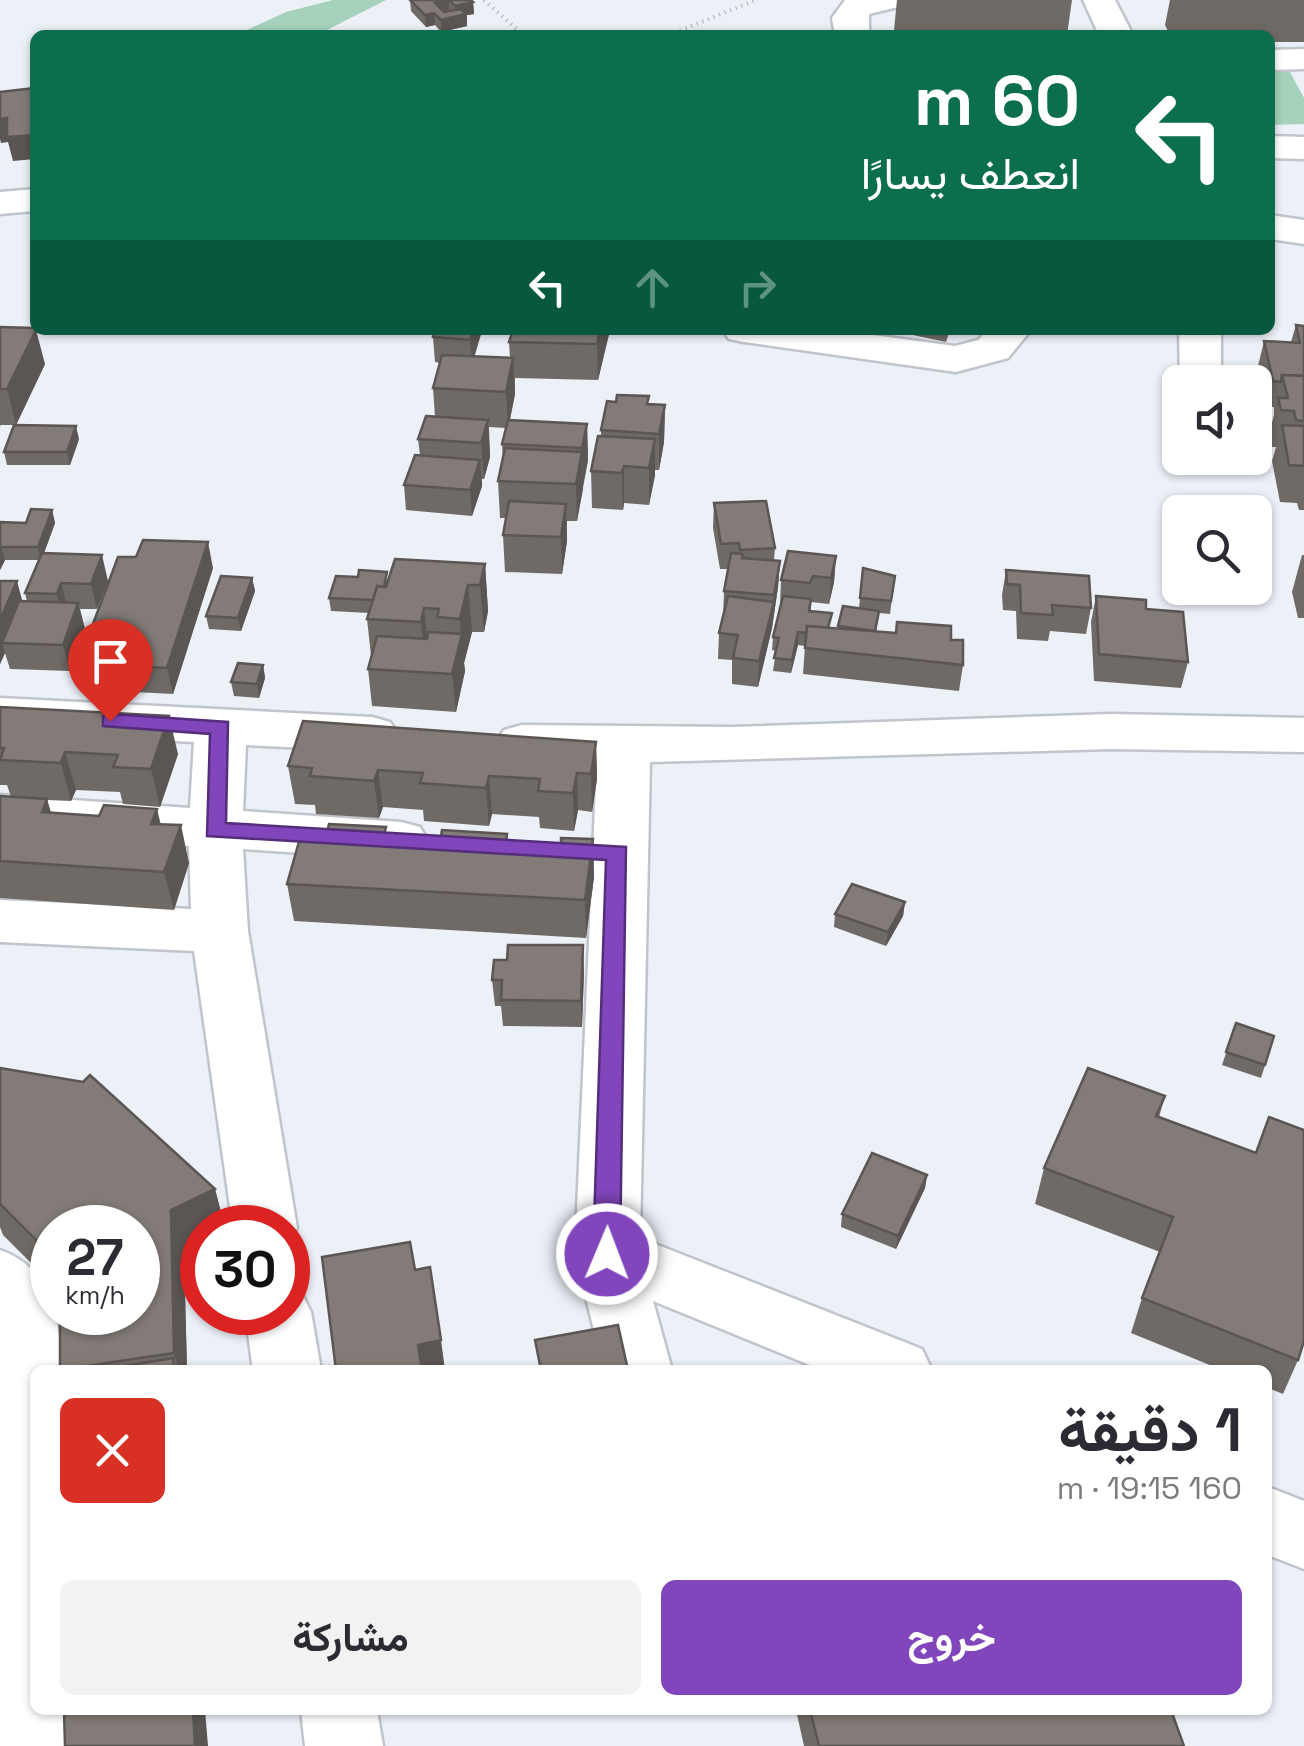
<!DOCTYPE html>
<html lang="ar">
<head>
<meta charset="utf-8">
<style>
  :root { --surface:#fff; --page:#f2f2f3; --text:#2b2b33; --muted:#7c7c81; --accent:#8246bc }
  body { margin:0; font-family:"Space Grotesk",Vazirmatn,sans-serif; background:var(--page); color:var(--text); direction:rtl; height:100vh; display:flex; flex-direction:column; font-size:38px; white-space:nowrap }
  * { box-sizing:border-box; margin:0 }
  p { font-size:32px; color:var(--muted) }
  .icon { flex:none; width:55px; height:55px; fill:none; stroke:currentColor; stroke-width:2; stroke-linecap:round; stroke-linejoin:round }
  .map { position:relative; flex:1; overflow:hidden; direction:ltr }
  .drawer { position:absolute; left:30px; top:1365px; width:1242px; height:350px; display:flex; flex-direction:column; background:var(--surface); border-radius:15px; box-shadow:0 2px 8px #0004; direction:rtl }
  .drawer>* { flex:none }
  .banner { position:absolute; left:30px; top:30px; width:1245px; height:305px; border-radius:15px; box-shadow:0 2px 8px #0004; direction:rtl; background:#0b6e4f; color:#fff; overflow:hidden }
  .buttons { position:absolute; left:1162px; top:365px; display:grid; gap:20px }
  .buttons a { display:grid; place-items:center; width:110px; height:110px; border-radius:15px; background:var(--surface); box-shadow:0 2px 8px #0004; font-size:50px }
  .speed { position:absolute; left:30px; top:1205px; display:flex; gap:20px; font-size:50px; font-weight:700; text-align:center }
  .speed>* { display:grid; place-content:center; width:130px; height:130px; border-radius:50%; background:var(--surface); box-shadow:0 2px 8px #0004; line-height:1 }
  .speed small { font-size:25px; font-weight:400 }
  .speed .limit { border:15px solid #d22; background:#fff; color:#111 }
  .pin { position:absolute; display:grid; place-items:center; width:85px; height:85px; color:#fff; margin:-102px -42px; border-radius:50% 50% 50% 0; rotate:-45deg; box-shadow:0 0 10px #0007 }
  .pin .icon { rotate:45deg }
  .me { position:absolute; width:110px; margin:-55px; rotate:1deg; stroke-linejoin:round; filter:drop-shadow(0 0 8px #0008) }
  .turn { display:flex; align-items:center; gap:35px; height:210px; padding:0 30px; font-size:45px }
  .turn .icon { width:130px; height:130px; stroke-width:2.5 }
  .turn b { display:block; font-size:70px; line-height:85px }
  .lanes { display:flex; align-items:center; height:95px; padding:0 30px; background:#0003; justify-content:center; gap:50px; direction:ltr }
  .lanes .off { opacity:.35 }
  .round { display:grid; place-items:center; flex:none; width:105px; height:105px; border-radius:15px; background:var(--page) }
  .overview { display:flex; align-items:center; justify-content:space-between; height:170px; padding:0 30px }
  h1 { font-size:60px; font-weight:700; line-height:75px }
  .primary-button { display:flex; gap:20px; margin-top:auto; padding:20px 30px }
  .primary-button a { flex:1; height:115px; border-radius:15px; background:var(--accent); color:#fff; font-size:40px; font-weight:700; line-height:115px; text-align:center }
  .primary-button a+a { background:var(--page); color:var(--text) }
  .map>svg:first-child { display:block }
  .green { fill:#a6d1bb }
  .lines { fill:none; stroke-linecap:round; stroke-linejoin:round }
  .minor-casing { stroke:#c0c4cb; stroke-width:5 }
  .major-casing { stroke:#c0c4cb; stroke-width:5 }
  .path { stroke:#aaaeb3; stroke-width:4; stroke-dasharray:1 5; stroke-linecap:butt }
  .minor { fill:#fff; fill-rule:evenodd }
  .major { fill:#fff; fill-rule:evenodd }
  .wall { fill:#706a66 }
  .shaded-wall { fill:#5b5653 }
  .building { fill:#827b77; stroke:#5b5653; stroke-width:2.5 }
  .route { fill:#8246bc; stroke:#542e7a; stroke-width:2.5 }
</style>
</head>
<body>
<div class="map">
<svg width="1304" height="1746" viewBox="0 0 1304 1746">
  <rect width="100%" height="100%" fill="#ecf0f7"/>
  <!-- green -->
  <g class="green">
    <polygon points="333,0 386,0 317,35 236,35 286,12"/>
    <polygon points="1270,72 1290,72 1304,98 1304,124 1270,125"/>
  </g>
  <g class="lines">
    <!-- minor casing -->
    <g class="minor-casing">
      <g id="minor">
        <polygon points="845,0 902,0 898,7 869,14 869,35 835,35 832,18"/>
        <polygon points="1083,0 1115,0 1133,35 1099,35"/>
        <polygon points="1304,49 1304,69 1270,70 1270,50"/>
        <polygon points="1270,215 1304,220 1304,244 1270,239"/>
        <polygon points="723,330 835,330 955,346 978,340 988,330 1031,330 1008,358 956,372 744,342 729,339"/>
        <polygon points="1179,330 1221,330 1221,382 1180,384"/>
        <polygon points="0,698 372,717 390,722 398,734 390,746 372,751 246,745 243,811 401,822 420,827 428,841 420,855 401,860 243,849 248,931 297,1228 288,1247 288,1228 233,1228 194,951 0,942 0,900 191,909 189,846 0,833 0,795 190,808 194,742 0,732"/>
        <polygon points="1111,714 1304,718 1304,752 1111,749 650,762 640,1238 922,1349 932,1370 822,1370 653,1301 672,1370 604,1370 575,1254 597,762 522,759 504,754 496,742 504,730 522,725 733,727"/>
        <path d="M 0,1250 C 53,1269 60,1318 61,1370 L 35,1370 L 35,1710 L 64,1710 L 65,1746 L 0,1746 Z"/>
        <polygon points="288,1287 301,1292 311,1312 321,1370 253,1370 245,1312 288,1312"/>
        <polygon points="1268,1487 1304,1501 1304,1569 1268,1555"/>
        <polygon points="301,1710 377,1710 383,1746 305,1746"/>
      </g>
    </g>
    <!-- major casing -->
    <g class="major-casing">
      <g id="major">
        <polygon points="1270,136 1304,137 1304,159 1270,158"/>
        <polygon points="35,189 35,211 0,214 0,192"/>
      </g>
    </g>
    <!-- path -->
    <g class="path">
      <polyline points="484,0 523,35"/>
      <polyline points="669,35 756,0"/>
    </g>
    <!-- minor -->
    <use href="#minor" class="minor"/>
    <!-- major -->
    <use href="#major" class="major"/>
  </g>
  <!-- wall -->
  <g class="wall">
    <polygon points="410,0 471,0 473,2 474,14 467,15 467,26 441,32 435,25 426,27 411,11"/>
    <polygon points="897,0 1072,0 1067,35 896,35 894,30"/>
    <polygon points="1170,0 1304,0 1304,42 1270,42 1270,35 1170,35 1165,25"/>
    <polygon points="1296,325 1304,326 1304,510 1299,510 1297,503 1280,502 1272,461 1276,447 1272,447 1269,434 1274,415 1274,407 1267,407 1258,366 1264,341 1291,342"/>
    <polygon points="0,327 45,364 16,425 1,425 0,426"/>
    <polygon points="854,330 889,330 887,335"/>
    <polygon points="889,330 950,330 946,342"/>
    <polygon points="481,334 474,356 510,358 509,342 609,334 598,380 515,378 515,394 510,420 587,424 588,460 577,521 567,521 567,541 562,574 505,572 503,535 506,518 500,518 498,481 503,460 502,444 506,428 489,427 490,457 484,479 482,479 482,486 472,516 406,510 404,485 420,455 418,439 435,417 433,388 440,363 435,362 433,337"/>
    <polygon points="649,404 665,405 664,442 659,470 655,470 649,505 624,503 623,510 592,508 591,471 601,436 601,430"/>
    <polygon points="79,439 70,465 7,465 4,452"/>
    <polygon points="714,503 775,548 774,560 780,561 778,587 772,628 758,687 732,684 732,660 718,659 719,633 723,617 724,591 728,569 720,569 713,528"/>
    <polygon points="52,510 55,523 44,553 108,581 97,609 80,609 85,629 70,671 10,669 5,653 0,664 0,581 22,602 27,602 25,593 38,560 5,560 0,570 0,522 26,523"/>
    <polygon points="1302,555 1304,555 1304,618 1298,618 1292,592"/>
    <polygon points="836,556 834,582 829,604 811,602 811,611 830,628 838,628 843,606 859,608 863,568 895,576 890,614 879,613 876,631 951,640 963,665 959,691 803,674 805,646 798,645 791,673 773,671 776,651 772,650 773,637 780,606 781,580"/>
    <polygon points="485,564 488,611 484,632 472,632 464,663 465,671 456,712 372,706 368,669 371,656 367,619 369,613 331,611 329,598 388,580"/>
    <polygon points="213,568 173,694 134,692 128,667 94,666 87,640"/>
    <polygon points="1006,570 1091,608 1086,634 1050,631 1048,641 1017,639 1016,611 1003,610 1002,595"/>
    <polygon points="252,578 255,591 241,631 209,629 206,616"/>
    <polygon points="1096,596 1188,662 1181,688 1094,681 1091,622"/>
    <polygon points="263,665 265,678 259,698 234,696 231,682"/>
    <polygon points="0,707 178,754 160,807 123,804 120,792 76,790 71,801 47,800 51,813 160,824 189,863 174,910 0,898 0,796 11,797 7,785 0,785"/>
    <polygon points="596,742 597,779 592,812 578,810 574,831 540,828 539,817 492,814 489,826 424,821 423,810 383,807 379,818 316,814 315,805 295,804 288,766"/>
    <polygon points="388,839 561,846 593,839 594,877 586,938 294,921 287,884"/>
    <polygon points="905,902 903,916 886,946 834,927 835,914"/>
    <polygon points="584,972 582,1027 503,1026 501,1006 495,1006 492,980"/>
    <polygon points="1236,1023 1274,1036 1261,1078 1222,1065"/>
    <polygon points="0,1068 215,1189 225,1228 202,1228 184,1255 187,1370 60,1370 138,1312 52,1228 52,1284 3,1235 0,1227"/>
    <polygon points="1165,1096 1159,1117 1298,1360 1283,1394 1268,1388 1268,1370 1222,1370 1131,1333 1142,1298 1160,1252 1035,1204 1044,1168"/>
    <polygon points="927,1175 925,1188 896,1249 841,1227 842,1214"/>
    <polygon points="796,1710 1171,1710 1184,1746 804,1746"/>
  </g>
  <!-- shaded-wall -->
  <g class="shaded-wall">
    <polygon points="449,0 449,11 436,14 435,3"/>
    <polygon points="473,2 474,14 467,15 467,26 441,32 441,20 456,17 455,6"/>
    <polygon points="434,13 435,25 426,27 425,15"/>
    <polygon points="7,118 35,134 35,159 13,161 8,142 1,143 0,139 0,119"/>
    <polygon points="36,330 45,364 16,425 7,389"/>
    <polygon points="473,330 481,330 481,334 472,365 470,340"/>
    <polygon points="600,330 608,330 609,334 598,380 597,344"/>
    <polygon points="513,358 515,394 508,428 506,392"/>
    <polygon points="665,405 664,442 659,470 659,434"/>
    <polygon points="488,420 490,457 484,479 481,443"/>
    <polygon points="587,424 588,460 583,485 582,448"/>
    <polygon points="76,426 79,439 70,465 67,452"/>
    <polygon points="655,439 655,476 649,505 649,468"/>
    <polygon points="582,452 583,489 577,521 576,484"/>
    <polygon points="480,460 482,486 472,516 470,490"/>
    <polygon points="624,466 624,503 623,510 622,473"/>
    <polygon points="566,504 567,541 562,574 561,537"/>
    <polygon points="52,510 55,523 41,561 38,547"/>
    <polygon points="208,542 213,568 173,694 167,668"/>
    <polygon points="1,547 5,560 0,570 0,548"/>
    <polygon points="102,555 108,581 97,609 91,584"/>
    <polygon points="836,556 834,582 829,604 831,578"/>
    <polygon points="780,561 778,587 772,628 758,687 759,661 773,603"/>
    <polygon points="485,564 488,611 484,632 480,585"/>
    <polygon points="252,578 255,591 241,631 238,618"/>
    <polygon points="17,581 24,607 2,643 5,653 0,664 0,620"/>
    <polygon points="61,583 68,609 63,620 57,594"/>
    <polygon points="468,585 472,632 464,663 465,671 456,712 452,674 461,637 460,619"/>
    <polygon points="78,603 85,629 70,671 63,645"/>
    <polygon points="424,608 429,655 426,669 421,622"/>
    <polygon points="798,632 798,645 791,673 792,660"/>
    <polygon points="263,665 265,678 259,698 257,684"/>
    <polygon points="169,716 178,754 160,807 151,769"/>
    <polygon points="596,742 597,779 592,812 591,774"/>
    <polygon points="65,752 76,790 71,801 61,763"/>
    <polygon points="378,770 383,807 379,818 374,781"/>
    <polygon points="577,773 578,810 574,831 573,793"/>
    <polygon points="489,776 492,814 489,826 486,788"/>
    <polygon points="47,799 58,837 42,812"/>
    <polygon points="157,809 166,846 151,824"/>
    <polygon points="181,825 189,863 174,910 164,872"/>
    <polygon points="593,839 594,877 586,938 585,900"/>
    <polygon points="905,902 903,916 886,946 888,932"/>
    <polygon points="583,945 584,972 582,1027 581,1001"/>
    <polygon points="927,1175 925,1188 896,1249 898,1236"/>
    <polygon points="215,1189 225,1228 202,1228 202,1246 184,1255 187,1370 179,1370 174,1353 171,1210"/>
    <polygon points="441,1340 445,1370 422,1370 418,1345"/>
    <polygon points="193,1710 205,1710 208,1746 195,1746"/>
  </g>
  <!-- building -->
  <g class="building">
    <polygon points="410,0 447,0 435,3 444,12 461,9 466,14 441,20 434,13 425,15"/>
    <polygon points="449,0 471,0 473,2 455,6"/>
    <polygon points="35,88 35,135 7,137 7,118 0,119 0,92"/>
    <polygon points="1296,325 1304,326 1304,376 1282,375 1281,382 1273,381 1264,341 1300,343"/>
    <polygon points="0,327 35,328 36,330 7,389 0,389"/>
    <polygon points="435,330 473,330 470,340 433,337"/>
    <polygon points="513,330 600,330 597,344 509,342"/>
    <polygon points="442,355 513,358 506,392 433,388"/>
    <polygon points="1282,375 1304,376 1304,421 1296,420 1294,411 1281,410 1278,398 1288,398"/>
    <polygon points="617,395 649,396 647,404 665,405 659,434 601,430 607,401 616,402"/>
    <polygon points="426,416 488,420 481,443 418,439"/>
    <polygon points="508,420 587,424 582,448 502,444"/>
    <polygon points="14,425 76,426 67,452 4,452"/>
    <polygon points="1282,425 1304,426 1304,466 1289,465"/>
    <polygon points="598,436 655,439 649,468 624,466 622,473 591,471"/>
    <polygon points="505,448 582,452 576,484 498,481"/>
    <polygon points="415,455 480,460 470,490 404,485"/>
    <polygon points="509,501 566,504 561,537 503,535"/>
    <polygon points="766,501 775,548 740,550 739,543 721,544 714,503"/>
    <polygon points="31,509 52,510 38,547 1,547 0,548 0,522 26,523"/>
    <polygon points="143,540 208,542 167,668 128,666 137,641 87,640 118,557 136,557"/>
    <polygon points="788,551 836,556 831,578 813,576 810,583 781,580"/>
    <polygon points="42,553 102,555 91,584 61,583 57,594 25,593"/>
    <polygon points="731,553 743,554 742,558 780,561 774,595 724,591"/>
    <polygon points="395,559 485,564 480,585 468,585 460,619 437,617 439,609 424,608 421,622 367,619 377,586 386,587"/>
    <polygon points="863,568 895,576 891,601 860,598"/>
    <polygon points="359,570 387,572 384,587 377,586 373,600 329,598 336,576 358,577"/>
    <polygon points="1006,570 1089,576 1091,608 1052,605 1053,615 1021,613 1020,585 1007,584"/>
    <polygon points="221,576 252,578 238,618 206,616"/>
    <polygon points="0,581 17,581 0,620"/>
    <polygon points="728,596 774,602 759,661 733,658 738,635 719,633"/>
    <polygon points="783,596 811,599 809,611 832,613 828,628 807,626 807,633 798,632 792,660 774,658 779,638 773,637"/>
    <polygon points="1096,596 1146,600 1146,609 1183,612 1188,662 1099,654"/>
    <polygon points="19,601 78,603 63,645 2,643"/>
    <polygon points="843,606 879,611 875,631 838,626"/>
    <polygon points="897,622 951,626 951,640 963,640 963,665 805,648 807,626 896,633"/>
    <polygon points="428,632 462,634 452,674 368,669 377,636 427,639"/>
    <polygon points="238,663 263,665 257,684 231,682"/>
    <polygon points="0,707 169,716 151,769 113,767 118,755 65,752 61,763 0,760 4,748 0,748"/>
    <polygon points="303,721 596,742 591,774 577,773 573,793 538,791 540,779 489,776 486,788 420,783 423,773 378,770 374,781 310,776 312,768 288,766"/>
    <polygon points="0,796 47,799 42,812 99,816 104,805 157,809 151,824 181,825 164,872 0,861"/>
    <polygon points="329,824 386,827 383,839 440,842 442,830 507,834 506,843 561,846 561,838 593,839 585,900 287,884 300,838 325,839"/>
    <polygon points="852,884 905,902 888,932 835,914"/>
    <polygon points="508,945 583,945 581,1001 501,1000 502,980 492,980 494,960 507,960"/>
    <polygon points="1236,1023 1274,1036 1265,1065 1226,1052"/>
    <polygon points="0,1068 83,1082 90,1075 215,1189 171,1210 174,1353 60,1370 60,1312 138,1312 138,1228 52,1228 52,1256 0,1204"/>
    <polygon points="1088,1068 1165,1096 1156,1116 1256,1153 1269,1117 1304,1130 1304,1341 1298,1360 1142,1298 1173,1217 1044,1168"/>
    <polygon points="872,1153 927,1175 898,1236 842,1214"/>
    <polygon points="410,1242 415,1270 430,1267 441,1340 418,1345 422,1370 336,1370 322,1257"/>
    <polygon points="618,1325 628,1370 541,1370 535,1340"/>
    <polygon points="173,1358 174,1370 101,1370"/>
    <polygon points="64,1710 193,1710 195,1746 65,1746"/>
    <polygon points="810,1710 1171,1710 1184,1746 819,1746"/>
  </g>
  <!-- route -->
  <polygon class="route" points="110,714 228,722 226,823 626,847 620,1254 616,1262 597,1262 593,1254 606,860 207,836 210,734 103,726 103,716"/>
</svg>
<div class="buttons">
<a><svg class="icon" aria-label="sound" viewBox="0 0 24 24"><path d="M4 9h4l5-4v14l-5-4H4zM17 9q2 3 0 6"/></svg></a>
<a><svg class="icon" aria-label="search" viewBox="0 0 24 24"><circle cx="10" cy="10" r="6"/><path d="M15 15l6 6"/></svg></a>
</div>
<div class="speed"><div>27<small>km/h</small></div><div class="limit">30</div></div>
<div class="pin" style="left:110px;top:721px;background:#d93025"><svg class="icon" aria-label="arrive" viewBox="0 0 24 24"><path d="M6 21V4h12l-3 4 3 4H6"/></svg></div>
<svg class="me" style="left:607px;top:1254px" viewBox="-20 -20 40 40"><circle r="17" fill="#8246bc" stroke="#fff" stroke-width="3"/><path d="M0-11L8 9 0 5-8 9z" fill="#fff"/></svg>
<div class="banner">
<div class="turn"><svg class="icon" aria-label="left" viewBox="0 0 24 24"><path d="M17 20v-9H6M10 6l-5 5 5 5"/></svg><div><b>60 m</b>انعطف يسارًا</div></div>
<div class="lanes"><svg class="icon" aria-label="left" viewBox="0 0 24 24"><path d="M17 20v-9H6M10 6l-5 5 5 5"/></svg><svg class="icon off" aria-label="ahead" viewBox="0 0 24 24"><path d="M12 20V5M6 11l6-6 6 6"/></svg><svg class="icon off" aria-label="right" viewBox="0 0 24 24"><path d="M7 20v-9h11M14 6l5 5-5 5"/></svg></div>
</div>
<section class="drawer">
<div class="overview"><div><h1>1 دقيقة</h1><p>160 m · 19:15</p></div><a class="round" style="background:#d93025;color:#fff"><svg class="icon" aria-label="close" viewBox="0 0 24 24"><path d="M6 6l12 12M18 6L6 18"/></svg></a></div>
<div class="primary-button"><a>خروج</a><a>مشاركة</a></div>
</section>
</div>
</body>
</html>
